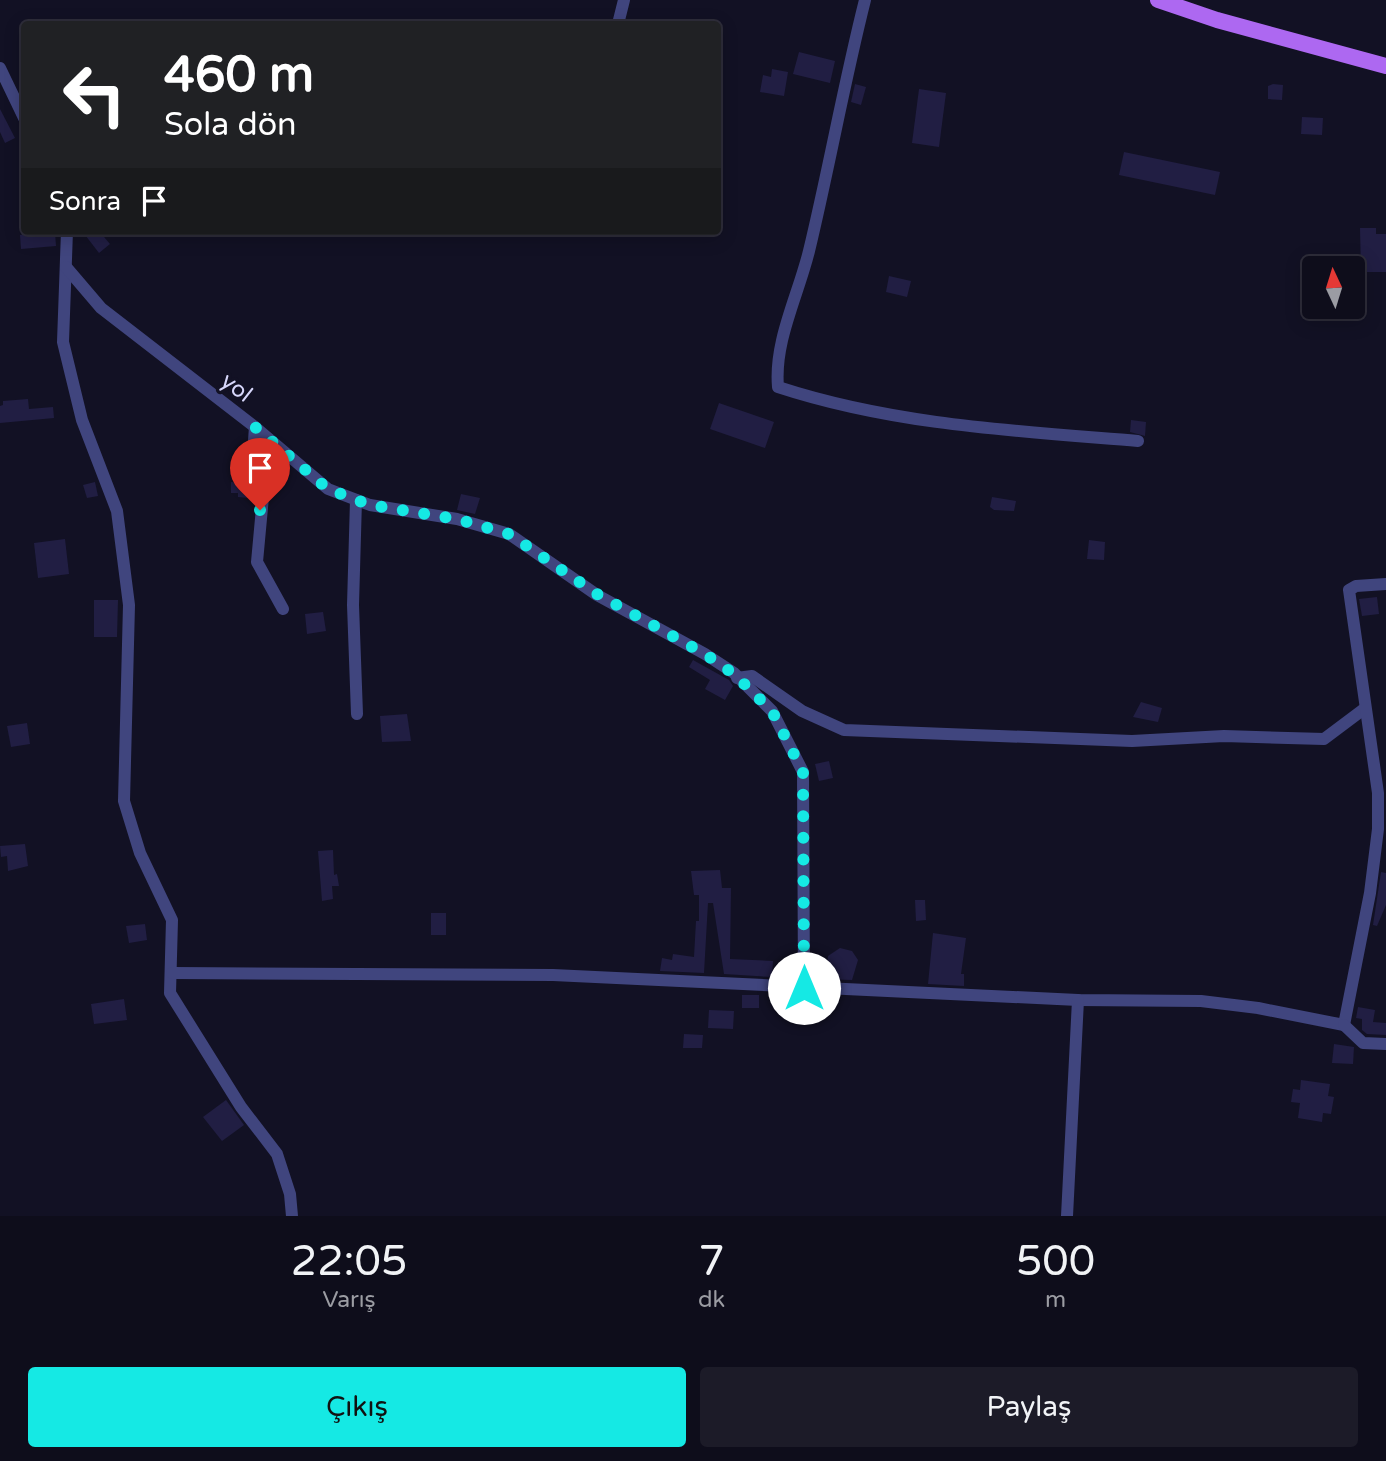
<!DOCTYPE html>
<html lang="tr">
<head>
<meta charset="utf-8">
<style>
  :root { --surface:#0e0d1b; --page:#1c1b28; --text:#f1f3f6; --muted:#9b9ca3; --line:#2e2d3a; --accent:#15e9e4 }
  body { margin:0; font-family:"Varela Round",sans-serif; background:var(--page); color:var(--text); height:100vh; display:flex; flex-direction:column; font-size:26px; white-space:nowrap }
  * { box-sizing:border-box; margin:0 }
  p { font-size:23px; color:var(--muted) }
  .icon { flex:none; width:38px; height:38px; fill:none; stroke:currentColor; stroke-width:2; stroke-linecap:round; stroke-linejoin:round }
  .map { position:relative; height:1216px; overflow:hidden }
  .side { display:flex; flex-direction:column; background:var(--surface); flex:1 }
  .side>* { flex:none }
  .guide { position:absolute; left:21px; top:21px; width:700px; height:214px; border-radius:7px; box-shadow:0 4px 18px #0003,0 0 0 2px var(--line); background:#202124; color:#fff; overflow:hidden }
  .needle { width:46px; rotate:356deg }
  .fabs { position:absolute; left:1302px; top:256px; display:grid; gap:14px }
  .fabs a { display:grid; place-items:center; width:63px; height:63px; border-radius:7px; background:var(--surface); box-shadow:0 4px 18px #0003,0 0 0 2px var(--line); font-size:35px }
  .pin { position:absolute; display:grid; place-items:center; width:60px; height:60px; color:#fff; margin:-72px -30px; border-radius:50% 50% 50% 0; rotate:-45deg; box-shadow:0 0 7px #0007 }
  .pin .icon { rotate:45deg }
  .me { position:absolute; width:77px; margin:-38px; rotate:0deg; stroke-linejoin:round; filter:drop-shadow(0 0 5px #0008) }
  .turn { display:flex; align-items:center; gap:24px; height:147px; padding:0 28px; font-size:32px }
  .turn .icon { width:91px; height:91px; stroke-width:2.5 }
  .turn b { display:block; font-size:49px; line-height:60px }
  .then { display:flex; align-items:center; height:66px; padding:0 28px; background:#0003; gap:14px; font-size:26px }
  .eta { display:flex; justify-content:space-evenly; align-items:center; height:119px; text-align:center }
  .eta b { font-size:42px; font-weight:600; line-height:49px }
  .primary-button { display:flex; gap:14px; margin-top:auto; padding:14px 28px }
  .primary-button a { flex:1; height:80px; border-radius:7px; background:var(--accent); color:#111; font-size:28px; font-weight:600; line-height:80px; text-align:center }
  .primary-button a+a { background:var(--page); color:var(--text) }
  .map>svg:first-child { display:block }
  .building { fill:#211e43 }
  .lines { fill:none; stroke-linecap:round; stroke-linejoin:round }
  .minor { stroke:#40457e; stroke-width:12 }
  .major { stroke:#ad68f1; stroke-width:16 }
  .route { stroke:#15e9e4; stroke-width:12; stroke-dasharray:0 21.6 }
  .labels { text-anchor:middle; stroke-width:7; stroke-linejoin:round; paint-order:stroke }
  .street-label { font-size:23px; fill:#d7d7fb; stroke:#121124 }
</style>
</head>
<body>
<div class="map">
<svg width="1386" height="1216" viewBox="0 0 1386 1216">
  <rect width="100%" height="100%" fill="#121124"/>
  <!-- building -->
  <g class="building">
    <polygon points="799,52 835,61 830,83 793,74"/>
    <polygon points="772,69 788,72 784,96 760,92 763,75 771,77"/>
    <polygon points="855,84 866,87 861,105 851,102"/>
    <polygon points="1273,84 1283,85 1282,100 1268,99 1268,86"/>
    <polygon points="919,89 946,93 939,147 912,143"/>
    <polygon points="0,109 15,138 5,143 0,132"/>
    <polygon points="1302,117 1323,118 1322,135 1301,134"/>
    <polygon points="1124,152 1220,172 1215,195 1119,175"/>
    <polygon points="1360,228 1376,228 1376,234 1386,234 1386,272 1361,272"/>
    <polygon points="82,231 99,231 110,244 99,253"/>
    <polygon points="55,232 56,246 21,249 20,235"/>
    <polygon points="889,276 911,281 907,297 886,292"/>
    <polygon points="28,399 29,409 53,407 54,418 0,423 0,406 3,405 3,401"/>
    <polygon points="719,403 774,422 765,448 710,429"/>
    <polygon points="1131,420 1146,422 1145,436 1130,432"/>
    <polygon points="95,482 98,496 87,498 83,485"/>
    <polygon points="231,482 249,483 249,498 238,497 238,493 231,493"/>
    <polygon points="461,494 480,498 475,514 457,510"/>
    <polygon points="992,497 1016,501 1014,511 994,510 990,507"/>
    <polygon points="65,539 69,574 38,578 34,543"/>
    <polygon points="1089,540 1105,542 1104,560 1087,559"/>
    <polygon points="1377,597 1379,614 1362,616 1359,599"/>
    <polygon points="94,600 118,600 117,637 94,637"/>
    <polygon points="323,612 326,631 307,634 305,614"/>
    <polygon points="693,660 729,680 733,686 725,700 705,689 710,680 689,667"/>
    <polygon points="1141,702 1162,708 1158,722 1133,717"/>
    <polygon points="407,714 411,741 382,742 380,716"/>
    <polygon points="27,723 30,744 11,747 7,726"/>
    <polygon points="829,761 833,778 819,781 815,764"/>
    <polygon points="25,844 28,866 8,871 7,856 1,857 0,846"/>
    <polygon points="333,850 334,875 337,874 339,886 332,886 333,899 322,901 318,851"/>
    <polygon points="720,870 722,888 731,888 730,959 773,961 772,977 724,974 713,903 708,903 704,973 660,971 662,958 672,960 673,954 694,957 696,921 699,921 699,895 694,895 691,871"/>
    <polygon points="1381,872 1386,873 1386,905 1377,926 1373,925"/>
    <polygon points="915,900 925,900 926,920 916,921"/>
    <rect x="431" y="913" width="15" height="22"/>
    <polygon points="145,924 147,940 129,943 126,926"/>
    <polygon points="933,933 966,938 961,974 964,974 964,986 928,984"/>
    <polygon points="840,948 852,951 858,960 852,980 821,979 822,964 827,964 828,956"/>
    <rect x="742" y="995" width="17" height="13"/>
    <polygon points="124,999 127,1020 94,1024 91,1004"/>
    <polygon points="1358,1007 1375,1010 1373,1022 1386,1023 1386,1035 1367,1034 1362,1030 1362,1019 1356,1018"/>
    <polygon points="709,1010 734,1011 733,1029 708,1028"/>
    <polygon points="684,1034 703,1035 702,1048 683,1048"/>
    <polygon points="1334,1044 1354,1047 1353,1064 1332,1063"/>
    <polygon points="1301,1080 1330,1084 1328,1096 1334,1097 1331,1114 1323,1113 1322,1122 1298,1118 1300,1103 1291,1102 1293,1089 1300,1090"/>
    <polygon points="226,1100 244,1125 222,1141 203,1117"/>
  </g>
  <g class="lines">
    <!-- minor -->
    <g class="minor">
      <path d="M 865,0 C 844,83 829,168 809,251 C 798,296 774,341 778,387 C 894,425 1016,431 1138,441"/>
      <polyline points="618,24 624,0"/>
      <polyline points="0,68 24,118"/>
      <polyline points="67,231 63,342 82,420 117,511 129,605 124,801 140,853 172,920 170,993 241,1107 277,1154 290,1194 292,1216"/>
      <polyline points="66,267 101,308 255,427 328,489 370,505 457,519 509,534 597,595 705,654 734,673 772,711 803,772 804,987"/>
      <polyline points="255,427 253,454 264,486 257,562 283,609"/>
      <polyline points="356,500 353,605 357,714"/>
      <polyline points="737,678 752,676 802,711 844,730 1132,741 1224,736 1324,739 1364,709"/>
      <polyline points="172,973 553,975 1078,1000 1201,1001 1258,1008 1344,1025 1370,893 1378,829 1378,793 1349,590 1356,586 1386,584"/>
      <polyline points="1344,1025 1363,1043 1386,1044"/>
      <polyline points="1067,1216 1078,1000"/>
    </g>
    <!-- major -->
    <polyline class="major" points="1158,0 1217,20 1386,66"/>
  </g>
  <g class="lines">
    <!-- route -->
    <polyline class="route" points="260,510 264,486 253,454 255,427 328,489 370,505 457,519 509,534 597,594 705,654 734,674 772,711 803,772 804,988"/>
  </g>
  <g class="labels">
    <!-- street labels -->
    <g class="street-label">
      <text transform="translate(237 387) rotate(38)" y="8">yol</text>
    </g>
  </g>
</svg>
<div class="fabs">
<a><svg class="needle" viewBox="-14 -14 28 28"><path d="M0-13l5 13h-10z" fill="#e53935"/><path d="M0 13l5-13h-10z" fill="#9b9ca3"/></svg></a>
</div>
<div class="pin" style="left:260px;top:510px;background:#d93025"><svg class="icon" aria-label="arrive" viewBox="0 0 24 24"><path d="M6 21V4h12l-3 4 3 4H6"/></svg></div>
<svg class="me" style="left:804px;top:988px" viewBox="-20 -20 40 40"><circle r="19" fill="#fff"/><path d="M0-13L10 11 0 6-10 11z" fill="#15e9e4"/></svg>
<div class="guide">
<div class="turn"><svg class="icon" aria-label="left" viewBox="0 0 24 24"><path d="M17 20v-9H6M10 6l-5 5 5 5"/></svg><div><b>460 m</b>Sola dön</div></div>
<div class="then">Sonra<svg class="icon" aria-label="arrive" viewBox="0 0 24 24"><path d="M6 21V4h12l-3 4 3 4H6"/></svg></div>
</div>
</div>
<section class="side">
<div class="eta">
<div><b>22:05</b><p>Varış</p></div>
<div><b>7</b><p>dk</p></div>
<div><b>500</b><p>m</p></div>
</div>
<div class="primary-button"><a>Çıkış</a><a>Paylaş</a></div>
</section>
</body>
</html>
